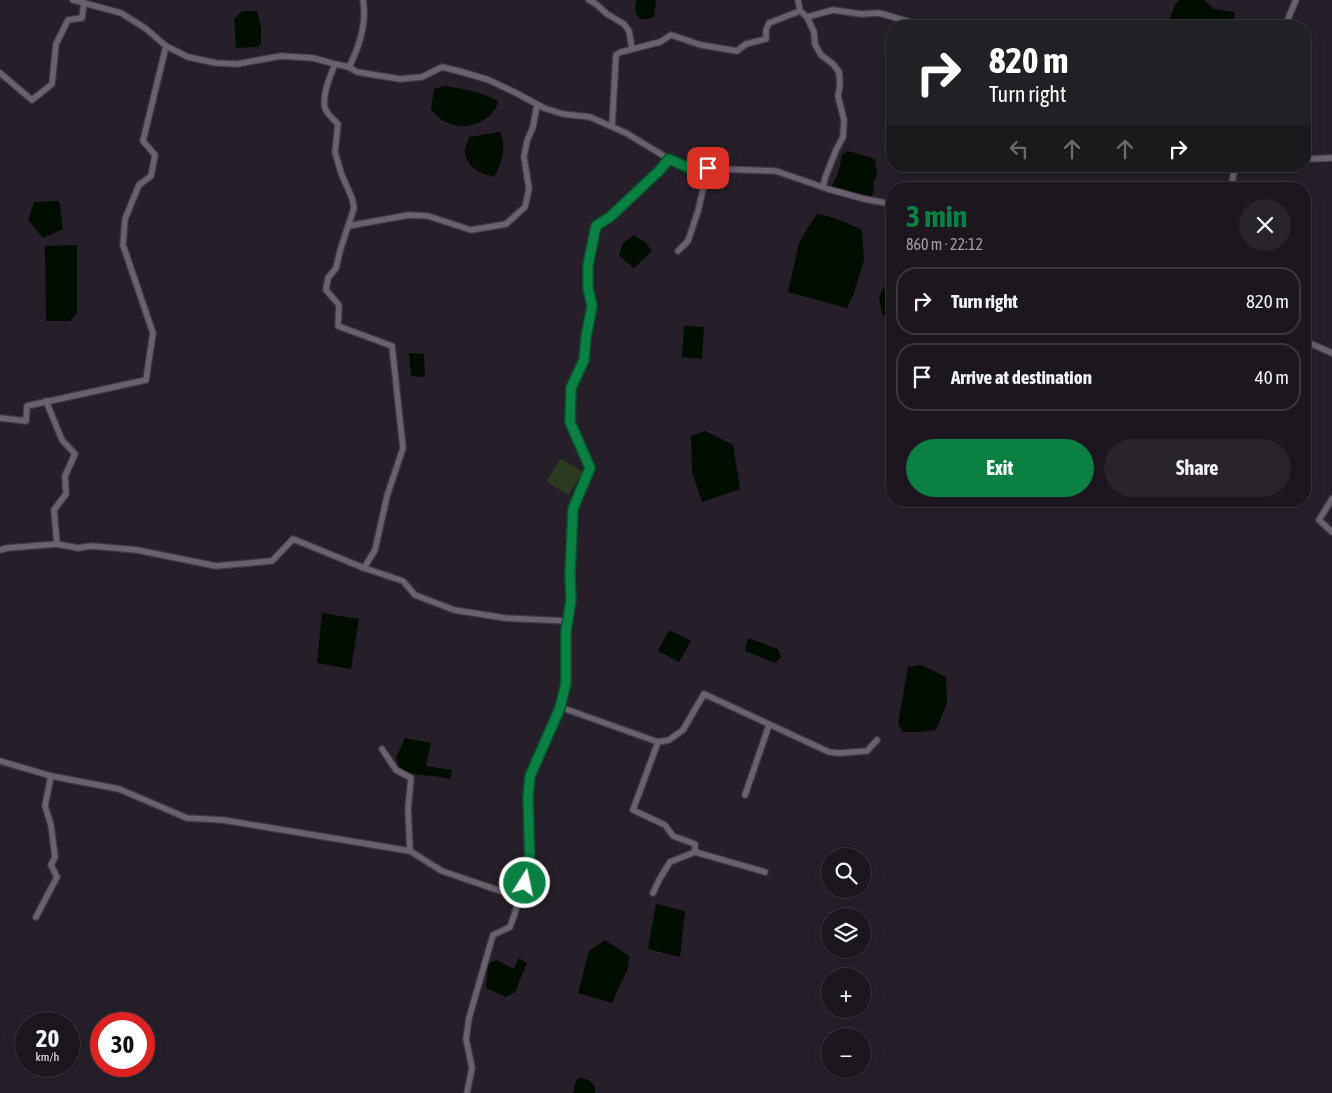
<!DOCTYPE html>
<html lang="en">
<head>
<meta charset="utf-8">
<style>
  :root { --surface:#1c171f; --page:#29242c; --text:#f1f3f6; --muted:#a09fa4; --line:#3a363d; --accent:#0b8043 }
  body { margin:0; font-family:"Asap Condensed",sans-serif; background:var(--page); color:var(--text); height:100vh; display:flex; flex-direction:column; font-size:19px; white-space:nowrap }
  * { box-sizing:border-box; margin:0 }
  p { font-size:16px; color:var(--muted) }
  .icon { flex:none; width:28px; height:28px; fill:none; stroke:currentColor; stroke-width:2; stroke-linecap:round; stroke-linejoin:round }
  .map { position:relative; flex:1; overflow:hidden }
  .details { position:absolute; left:886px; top:182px; width:425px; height:325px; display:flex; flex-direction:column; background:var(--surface); border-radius:20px; box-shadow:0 2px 12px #0003,0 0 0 1px var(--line) }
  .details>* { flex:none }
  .guide { position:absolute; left:886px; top:20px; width:425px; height:152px; border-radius:20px; box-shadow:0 2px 12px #0003,0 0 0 1px var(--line); background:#202124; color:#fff; overflow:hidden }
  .fabs { position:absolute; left:821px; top:848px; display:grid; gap:10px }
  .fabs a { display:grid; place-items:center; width:50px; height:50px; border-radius:50%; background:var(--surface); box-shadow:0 2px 12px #0003,0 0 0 1px var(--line); font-size:25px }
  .speed { position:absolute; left:15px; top:1012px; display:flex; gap:10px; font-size:25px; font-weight:700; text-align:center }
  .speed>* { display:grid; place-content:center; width:65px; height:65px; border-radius:50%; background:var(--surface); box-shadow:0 2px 12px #0003,0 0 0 1px var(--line); line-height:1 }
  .speed small { font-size:12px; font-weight:400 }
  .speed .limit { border:8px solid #d22; background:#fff; color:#111 }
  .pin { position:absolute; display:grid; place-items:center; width:42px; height:42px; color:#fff; margin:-21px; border-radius:10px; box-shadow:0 2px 8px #0006 }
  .me { position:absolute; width:55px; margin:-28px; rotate:10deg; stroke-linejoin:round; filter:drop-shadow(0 0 4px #0008) }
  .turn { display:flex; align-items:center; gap:18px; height:105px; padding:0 20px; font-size:22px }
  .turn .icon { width:65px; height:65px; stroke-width:2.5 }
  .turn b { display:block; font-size:35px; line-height:42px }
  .lanes { display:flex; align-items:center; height:48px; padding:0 20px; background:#0003; justify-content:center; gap:25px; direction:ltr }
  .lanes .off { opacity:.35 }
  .round { display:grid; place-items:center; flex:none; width:52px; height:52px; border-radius:26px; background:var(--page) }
  .overview { display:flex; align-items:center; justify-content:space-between; height:85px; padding:0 20px }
  h1 { font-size:30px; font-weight:700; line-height:38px; color:var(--accent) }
  .button { display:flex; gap:10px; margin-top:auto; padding:10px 20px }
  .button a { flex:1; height:58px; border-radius:30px; background:var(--accent); color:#fff; font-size:20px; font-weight:700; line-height:58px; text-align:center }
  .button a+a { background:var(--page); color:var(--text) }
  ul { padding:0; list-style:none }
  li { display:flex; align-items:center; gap:15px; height:68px; margin:0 10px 8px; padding:0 10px; border:2px solid var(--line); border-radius:20px }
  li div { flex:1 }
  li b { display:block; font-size:19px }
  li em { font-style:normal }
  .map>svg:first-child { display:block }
  .green { fill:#2c3a20 }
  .water { fill:#010d00 }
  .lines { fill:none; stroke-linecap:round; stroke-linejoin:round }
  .street-casing { stroke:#3f3942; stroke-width:8 }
  .street { stroke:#69616e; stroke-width:5.5 }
  .route-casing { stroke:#07532c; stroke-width:12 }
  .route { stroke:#0b8043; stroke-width:9 }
</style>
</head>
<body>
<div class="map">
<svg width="1332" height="1093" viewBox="0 0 1332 1093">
  <rect width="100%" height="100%" fill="#261f29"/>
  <!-- green -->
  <polygon class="green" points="561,459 583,472 568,495 546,481"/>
  <!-- water -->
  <g class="water">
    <path d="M 636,0 L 656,0 L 654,17 C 636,24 634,14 636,0 Z"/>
    <polygon points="1179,0 1204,0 1214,9 1235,12 1233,26 1167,26 1175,5"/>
    <polygon points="242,11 257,11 261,27 261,44 258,47 236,48 234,19"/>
    <path d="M 445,86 C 463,89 482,92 498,101 C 496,116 476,127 461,126 C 457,126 450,124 446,122 C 440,120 435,114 431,109 L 434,89 Z"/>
    <path d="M 500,132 C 507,148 502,163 494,177 C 480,173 467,168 465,152 C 464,148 468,141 469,137 Z"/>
    <polygon points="848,151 875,159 877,175 873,184 874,191 872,196 851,193 831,187 838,174 842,155"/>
    <polygon points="59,201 63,229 43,238 28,220 34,202"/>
    <path d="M 817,214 C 832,216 848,223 862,230 L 864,260 L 854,293 L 847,308 L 788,292 L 799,243 L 809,226 Z"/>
    <polygon points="634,235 646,243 652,251 634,268 619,256 623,243"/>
    <polygon points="77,245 77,313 70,321 46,321 45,246"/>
    <polygon points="890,268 892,269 892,320 882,314 879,297 889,277"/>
    <polygon points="684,326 704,327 702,359 682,357"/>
    <polygon points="409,353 424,354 425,377 411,376"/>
    <polygon points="705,431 733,445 740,489 702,502 692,472 691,436"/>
    <polygon points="322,613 359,619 351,669 317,663"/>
    <polygon points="669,630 691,641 679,662 658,651"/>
    <polygon points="748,638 778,649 781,657 775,663 745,651"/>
    <polygon points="921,665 946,677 947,703 936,730 919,732 903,732 898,724 908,667"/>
    <path d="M 405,738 L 431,743 L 426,766 L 452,770 L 450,779 C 434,775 417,776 401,771 L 396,758 Z"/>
    <polygon points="656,904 685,911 680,957 648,949"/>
    <polygon points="605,940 629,956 628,968 612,1003 578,993 589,951"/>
    <polygon points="519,958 527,963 515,992 506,997 486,988 488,964 497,960 513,969"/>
    <path d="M 578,1078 C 587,1078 597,1083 595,1093 L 573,1093 L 575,1084 Z"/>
  </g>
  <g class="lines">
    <!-- street casing -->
    <g class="street-casing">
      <g id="street">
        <polyline points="73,0 121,13 145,28 166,46 188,57 216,63 237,64 281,56 313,58 335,64"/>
        <polyline points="589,0 596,4 607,14 624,24 629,31 632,49"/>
        <polyline points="798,0 800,11 807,17 814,32 815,44 821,55 833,64 839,72 840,84 838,96 844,120 843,137 836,150 825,178 823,187"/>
        <polyline points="807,17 833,10 861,14 879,13 924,26"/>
        <polyline points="1285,26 1296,0"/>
        <path d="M 349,67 C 359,47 367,22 363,0"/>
        <polyline points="0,73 32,100 52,84 56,44 68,20 82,18 84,3"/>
        <polyline points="612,126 616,55 621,52 660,42 671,35 701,45 737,51 746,44 766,39 766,30 769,23 800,11"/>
        <polyline points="1305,159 1332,158"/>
        <polyline points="1231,189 1235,166"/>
        <polyline points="348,226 409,215 428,216 471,230 506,224 525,207 529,189 524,157 527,141 533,127 537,105"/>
        <polyline points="678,251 688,241 698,211 708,168"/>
        <polyline points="1305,341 1332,353"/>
        <polyline points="46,401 62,440 75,454 65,476 66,494 54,510 57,544"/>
        <polyline points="0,418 26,421 27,406 146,380 153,333 123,245 125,219 139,185 151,176 155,155 143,141 166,46"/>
        <polyline points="1332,499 1319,520 1332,532"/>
        <polyline points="0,550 7,548 57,544 78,548 92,546 137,550 216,566 272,561 293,539 364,568 403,581 415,595 454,610 505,618 568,621"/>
        <path d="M 364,568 L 375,550 L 387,496 L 403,448 L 392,346 L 338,326 L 339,305 L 326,290 L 328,278 L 336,268 L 340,251 L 354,208 L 352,198 L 341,173 L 335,152 L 338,124 C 334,120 327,114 325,108 C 322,94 330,77 335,64 L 349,67 L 357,72 L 400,79 L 422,77 L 442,67 L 462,72 L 489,80 L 518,94 L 544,108 L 563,114 L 590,117 L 626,133 L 669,159 L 689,168 L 776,171 L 828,189 L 864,199 L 892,204"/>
        <polyline points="560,707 658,742 669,740 683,730 704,694 829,752 840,753 867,751 877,740"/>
        <polyline points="382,749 396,770 411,778 408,809 410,851"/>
        <polyline points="0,761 51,776 119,789 187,818 223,820 410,851 442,871 521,898"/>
        <polyline points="745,795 769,725"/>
        <polyline points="695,852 765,872"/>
        <polyline points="653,893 659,880 670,862 695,852 695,844 673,836 665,825 633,810 658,742"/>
        <polyline points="36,917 57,877 51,865 55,857 51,825 45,806 51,776"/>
        <polyline points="467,1093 472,1068 466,1039 469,1018 493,935 510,927 530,869 528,797 530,776 560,707 566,683 566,631 571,600 570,575 573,509 590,469 570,422 571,388 584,360 586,337 592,306 588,288 588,265 596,226 610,217 659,171 669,159"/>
      </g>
    </g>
    <!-- street -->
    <use href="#street" class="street"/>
  </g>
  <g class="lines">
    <!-- route casing -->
    <g class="route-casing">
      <polyline id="route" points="525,883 530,868 528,797 530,776 560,708 566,683 566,631 571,600 570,575 573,509 590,468 570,422 571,388 584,360 586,337 592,306 588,288 588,265 596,226 610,217 659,171 669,159 689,168 708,168"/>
    </g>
    <!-- route -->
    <use href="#route" class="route"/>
  </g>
</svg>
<div class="fabs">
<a><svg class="icon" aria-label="search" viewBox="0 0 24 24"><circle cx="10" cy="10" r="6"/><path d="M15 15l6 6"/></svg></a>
<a><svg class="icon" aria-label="layers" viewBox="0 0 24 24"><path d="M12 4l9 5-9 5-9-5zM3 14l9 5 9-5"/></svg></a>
<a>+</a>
<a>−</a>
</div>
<div class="speed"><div>20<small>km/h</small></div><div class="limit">30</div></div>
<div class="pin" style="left:708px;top:168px;background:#d93025"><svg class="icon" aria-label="arrive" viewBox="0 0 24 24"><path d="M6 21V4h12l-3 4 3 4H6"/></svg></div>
<svg class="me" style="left:525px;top:883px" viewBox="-20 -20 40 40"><circle r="17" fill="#0b8043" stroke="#fff" stroke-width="3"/><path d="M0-11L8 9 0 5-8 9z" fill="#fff"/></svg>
<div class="guide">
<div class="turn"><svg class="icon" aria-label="right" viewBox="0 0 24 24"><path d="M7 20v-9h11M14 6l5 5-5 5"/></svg><div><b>820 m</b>Turn right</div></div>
<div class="lanes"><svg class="icon off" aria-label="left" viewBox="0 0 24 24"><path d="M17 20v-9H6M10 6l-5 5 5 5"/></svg><svg class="icon off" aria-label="ahead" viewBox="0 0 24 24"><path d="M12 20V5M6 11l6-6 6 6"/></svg><svg class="icon off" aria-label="ahead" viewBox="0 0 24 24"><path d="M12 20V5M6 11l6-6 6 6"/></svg><svg class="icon" aria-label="right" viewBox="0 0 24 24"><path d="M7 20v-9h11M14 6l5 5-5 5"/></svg></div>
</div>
<section class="details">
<div class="overview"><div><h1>3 min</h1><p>860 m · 22:12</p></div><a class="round"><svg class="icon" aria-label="close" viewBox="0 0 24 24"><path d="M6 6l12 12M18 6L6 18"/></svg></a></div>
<ul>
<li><svg class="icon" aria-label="right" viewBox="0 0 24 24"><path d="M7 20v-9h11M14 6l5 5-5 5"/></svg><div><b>Turn right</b></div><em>820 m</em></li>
<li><svg class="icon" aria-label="arrive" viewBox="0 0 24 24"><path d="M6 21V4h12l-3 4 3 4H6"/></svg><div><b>Arrive at destination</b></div><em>40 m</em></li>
</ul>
<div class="button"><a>Exit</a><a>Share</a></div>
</section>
</div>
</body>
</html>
